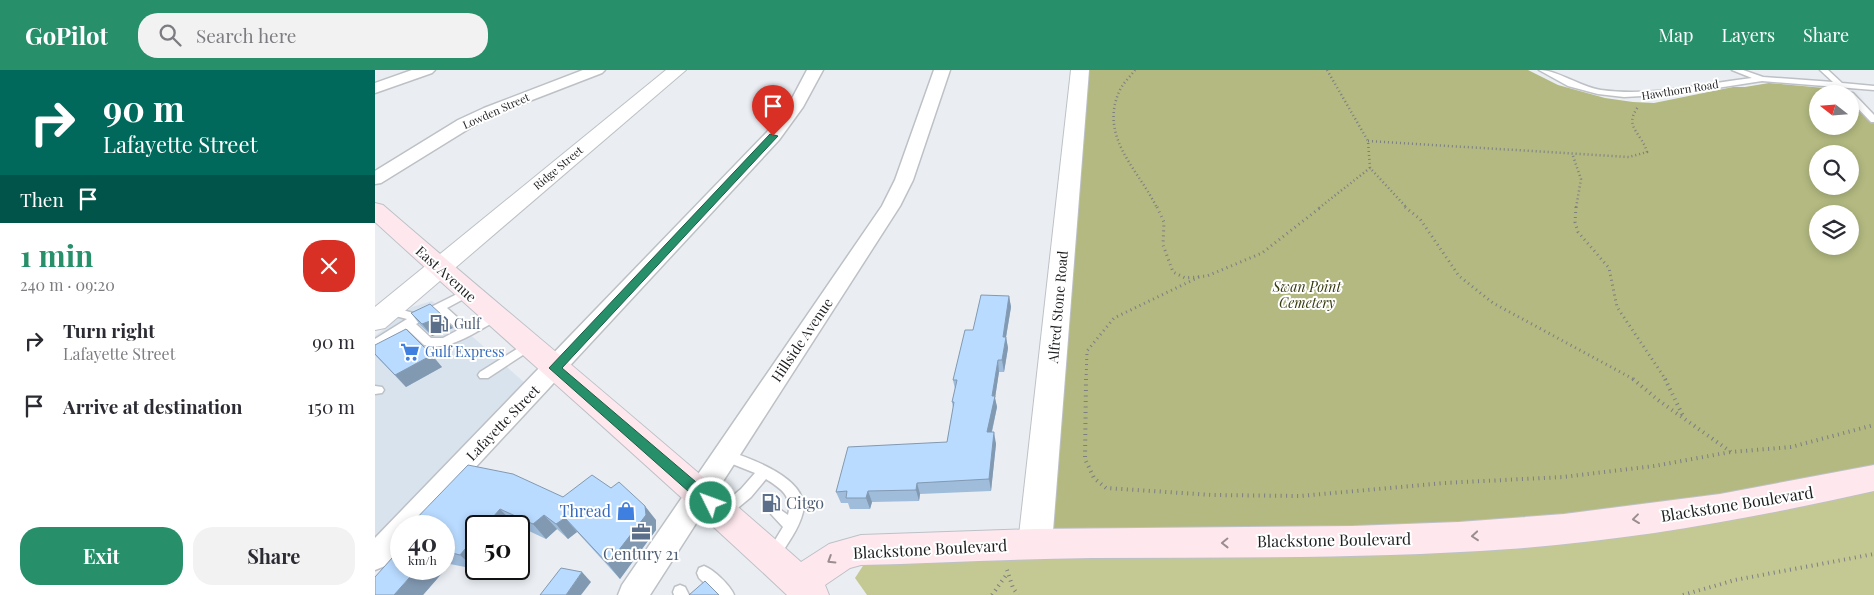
<!DOCTYPE html>
<html lang="en">
<head>
<meta charset="utf-8">
<style>
  :root { --surface:#fff; --page:#f2f2f3; --text:#2b2b33; --muted:#7c7c81; --accent:#288f6b }
  body { margin:0; font-family:"Playfair Display",serif; background:var(--page); color:var(--text); height:100vh; display:flex; flex-direction:column; font-size:19px; white-space:nowrap }
  * { box-sizing:border-box; margin:0 }
  p { font-size:16px; color:var(--muted) }
  .icon { flex:none; width:28px; height:28px; fill:none; stroke:currentColor; stroke-width:2; stroke-linecap:round; stroke-linejoin:round }
  .map { position:relative; flex:1; overflow:hidden }
  .panel { display:flex; flex-direction:column; background:var(--surface); width:375px }
  .panel>* { flex:none }
  .top-card { background:#00695c; color:#fff; overflow:hidden }
  .needle { width:32px; rotate:287deg }
  .buttons { position:absolute; left:1434px; top:15px; display:grid; gap:10px }
  .buttons a { display:grid; place-items:center; width:50px; height:50px; border-radius:50%; background:var(--surface); box-shadow:0 2px 8px #0003; font-size:25px }
  .speed { position:absolute; left:15px; top:445px; display:flex; gap:10px; font-size:25px; font-weight:700; text-align:center }
  .speed>* { display:grid; place-content:center; width:65px; height:65px; border-radius:50%; background:var(--surface); box-shadow:0 2px 8px #0003; line-height:1 }
  .speed small { font-size:12px; font-weight:400 }
  .speed .limit { border:2px solid #111; border-radius:8px; background:#fff; color:#111 }
  .pin { position:absolute; display:grid; place-items:center; width:42px; height:42px; color:#fff; margin:-51px -21px; border-radius:50% 50% 50% 0; rotate:-45deg; box-shadow:0 0 5px #0007 }
  .pin .icon { rotate:45deg }
  .me { position:absolute; width:55px; margin:-28px; rotate:312deg; stroke-linejoin:round; filter:drop-shadow(0 0 4px #0008) }
  .turn { display:flex; align-items:center; gap:18px; height:105px; padding:0 20px; font-size:22px }
  .turn .icon { width:65px; height:65px; stroke-width:2.5 }
  .turn b { display:block; font-size:35px; line-height:42px }
  .then { display:flex; align-items:center; height:48px; padding:0 20px; background:#0003; gap:10px; font-size:19px }
  .round { display:grid; place-items:center; flex:none; width:52px; height:52px; border-radius:20px; background:var(--page) }
  .summary { display:flex; align-items:center; justify-content:space-between; height:85px; padding:0 20px }
  h1 { font-size:30px; font-weight:700; line-height:38px; color:var(--accent) }
  .cta { display:flex; gap:10px; margin-top:auto; padding:10px 20px }
  .cta a { flex:1; height:58px; border-radius:20px; background:var(--accent); color:#fff; font-size:20px; font-weight:700; line-height:58px; text-align:center }
  .cta a+a { background:var(--page); color:var(--text) }
  ul { padding:0; list-style:none }
  li { display:flex; align-items:center; gap:15px; height:65px; padding:0 20px }
  li div { flex:1 }
  li b { display:block; font-size:19px }
  li em { font-style:normal }
  header { display:flex; align-items:center; gap:30px; box-sizing:border-box; height:70px; padding:0 25px; background:var(--accent); color:#fff }
  header strong { font-size:24px }
  nav { display:flex; gap:28px; margin-inline-start:auto; font-size:18px }
  .search { width:350px; height:45px; background:var(--page); display:flex; align-items:center; gap:12px; box-sizing:border-box; padding:0 18px; border-radius:20px; color:var(--muted); font-size:19px }
  main { display:flex; flex:1; min-height:0 }
  .map>svg:first-child { display:block }
  .built { fill:#d9e3ed }
  .green { fill:#c4c994 }
  .forest { fill:#b3b980; fill-rule:evenodd }
  .lines { fill:none; stroke-linecap:round; stroke-linejoin:round }
  .service-casing { stroke:#bdc1c6; stroke-width:3 }
  .minor-casing { stroke:#bdc1c6; stroke-width:3 }
  .tertiary-casing { stroke:#bdc1c6; stroke-width:2 }
  .secondary-casing { stroke:#bdc1c6; stroke-width:2 }
  .path-far2 { stroke:#7c7e82; stroke-width:2.5; stroke-dasharray:1 3; stroke-linecap:butt }
  .path-far1 { stroke:#7c7e82; stroke-width:3; stroke-dasharray:1 4; stroke-linecap:butt }
  .path { stroke:#7c7e82; stroke-width:4; stroke-dasharray:1 4.5; stroke-linecap:butt }
  .service { fill:#fff; fill-rule:evenodd }
  .minor { fill:#fff; fill-rule:evenodd }
  .tertiary { fill:#fff; fill-rule:evenodd }
  .secondary { fill:#fee8ee; fill-rule:evenodd }
  .wall { fill:#9fbcdb }
  .shaded-wall { fill:#8299b2 }
  .building { fill:#b9dbff; stroke:#8299b2 }
  .oneway { stroke:#998d91 }
  .route { fill:#288f6b; stroke:#1a5d46 }
  .labels { text-anchor:middle; stroke-width:4; stroke-linejoin:round; paint-order:stroke }
  .far-street-label { font-size:11px; fill:#1d1e20; stroke:#fff }
  .street-label { font-size:14px; fill:#1d1e20; stroke:#fff }
  .park-label { font-size:14px; font-style:italic; fill:#373a0d; stroke:#fff }
  .service-label { font-size:14px; fill:#4e5e75; stroke:#fff; text-anchor:start }
  .shop-label { font-size:14px; fill:#366cbe; stroke:#fff; text-anchor:start }
  .near-service-label { font-size:16px; fill:#4e5e75; stroke:#fff; text-anchor:start }
  .near-street-label { font-size:16px; fill:#1d1e20; stroke:#fff }
  .near-shop-label { font-size:16px; fill:#366cbe; stroke:#fff; text-anchor:end }
</style>
</head>
<body>
<header>
<strong>GoPilot</strong>
<div class="search"><svg class="icon" aria-label="search" viewBox="0 0 24 24"><circle cx="10" cy="10" r="6"/><path d="M15 15l6 6"/></svg>Search here</div>
<nav><a>Map</a><a>Layers</a><a>Share</a></nav>
</header>
<main>
<section class="panel">
<div class="top-card">
<div class="turn"><svg class="icon" aria-label="right" viewBox="0 0 24 24"><path d="M7 20v-9h11M14 6l5 5-5 5"/></svg><div><b>90 m</b>Lafayette Street</div></div>
<div class="then">Then<svg class="icon" aria-label="arrive" viewBox="0 0 24 24"><path d="M6 21V4h12l-3 4 3 4H6"/></svg></div>
</div>
<div class="summary"><div><h1>1 min</h1><p>240 m · 09:20</p></div><a class="round" style="background:#d93025;color:#fff"><svg class="icon" aria-label="close" viewBox="0 0 24 24"><path d="M6 6l12 12M18 6L6 18"/></svg></a></div>
<ul>
<li><svg class="icon" aria-label="right" viewBox="0 0 24 24"><path d="M7 20v-9h11M14 6l5 5-5 5"/></svg><div><b>Turn right</b><p>Lafayette Street</p></div><em>90 m</em></li>
<li><svg class="icon" aria-label="arrive" viewBox="0 0 24 24"><path d="M6 21V4h12l-3 4 3 4H6"/></svg><div><b>Arrive at destination</b></div><em>150 m</em></li>
</ul>
<div class="cta"><a>Exit</a><a>Share</a></div>
</section>
<div class="map">
<svg width="1499" height="525" viewBox="0 0 1499 525">
  <rect width="100%" height="100%" fill="#eaeef3"/>
  <!-- built -->
  <polygon class="built" points="57,231 150,313 0,470 0,266 37,237"/>
  <!-- green -->
  <polygon class="green" points="1499,416 1499,525 492,525 480,508 493,488"/>
  <!-- forest -->
  <path class="forest" d="M 710,0 L 1153,0 L 1183,15 L 1230,28 L 1258,32 L 1279,33 L 1358,17 L 1370,17 L 1394,13 L 1449,18 L 1457,24 L 1442,24 L 1442,56 L 1475,56 L 1475,40 L 1499,45 L 1499,408 L 1342,439 L 669,474 ZM 1442,84 L 1475,84 L 1475,116 L 1442,116 ZM 1442,144 L 1475,144 L 1475,176 L 1442,176 Z"/>
  <g class="lines">
    <!-- service casing -->
    <g class="service-casing">
      <g id="service">
        <path d="M 1164,0 C 1183,0 1205,17 1226,20 C 1277,27 1326,14 1377,8 L 1357,0 L 1368,0 L 1388,7 L 1458,12 L 1445,0 L 1453,0 L 1467,13 L 1499,16 L 1499,20 L 1387,11 L 1303,24 L 1249,27 L 1223,24 L 1193,16 Z"/>
        <polygon points="1472,23 1478,23 1499,45 1499,52 1496,52 1475,30 1475,24"/>
        <path d="M 92,219 L 96,221 L 97,223 L 96,225 L 72,238 L 92,256 L 119,243 L 123,244 L 125,247 L 123,250 C 101,261 75,282 49,275 L 32,259 L 0,278 L 0,269 L 32,249 L 9,243 L 8,240 L 9,237 L 13,236 L 42,244 ZM 63,242 L 83,260 L 68,268 L 56,268 L 41,254 Z"/>
        <polygon points="153,272 159,276 157,279 113,308 105,308 103,305 105,302"/>
        <polygon points="0,316 7,317 9,320 7,323 0,324"/>
        <path d="M 350,380 C 374,388 435,408 428,442 C 424,459 412,474 403,489 L 398,491 L 393,489 L 391,485 L 408,457 L 396,444 L 398,440 L 403,438 L 413,445 C 418,426 405,418 391,409 L 376,427 L 352,447 L 347,449 L 342,447 L 340,443 L 342,439 L 366,419 L 380,403 L 345,389 L 344,385 L 345,381 Z"/>
        <path d="M 329,496 C 339,500 355,515 359,525 L 342,525 L 324,508 L 322,503 L 324,498 Z"/>
        <polygon points="305,515 310,517 314,525 299,525 298,522 300,517"/>
      </g>
    </g>
    <!-- minor casing -->
    <g class="minor-casing">
      <g id="minor">
        <polygon points="37,0 60,0 57,3 0,23 0,13"/>
        <polygon points="208,0 230,0 227,3 121,44 95,58 6,113 0,114 0,101 83,50 109,38"/>
        <polygon points="432,0 448,0 428,37 404,70 46,456 26,456 26,479 10,496 0,500 0,468 392,62 413,36"/>
        <polygon points="559,0 575,0 538,110 525,136 275,525 243,525 247,515 507,136 520,110"/>
      </g>
    </g>
    <!-- tertiary casing -->
    <g class="tertiary-casing">
      <g id="tertiary">
        <polygon points="291,0 311,0 10,258 0,260 0,237"/>
        <polygon points="696,0 714,0 677,474 672,485 660,489 648,485 643,474"/>
      </g>
    </g>
    <!-- secondary casing -->
    <g class="secondary-casing">
      <path id="secondary" d="M 0,133 L 8,135 C 147,255 288,370 426,492 L 454,474 L 486,465 L 660,459 L 978,456 L 1084,452 L 1189,444 L 1345,424 L 1499,395 L 1499,421 C 1379,448 1258,470 1135,479 C 996,489 856,487 716,488 C 639,489 563,493 486,495 L 475,498 L 450,515 L 454,525 L 412,525 C 277,398 137,277 0,152 Z"/>
    </g>
    <!-- path-far2 -->
    <g class="path-far2">
      <path d="M 760,0 C 755,7 747,14 744,22 C 724,68 764,100 782,138"/>
      <polyline points="952,0 993,71 995,98 1032,138"/>
      <path d="M 993,71 L 1254,87 L 1272,82 C 1267,63 1248,57 1263,37"/>
      <polyline points="1198,86 1206,109 1201,138"/>
      <polyline points="944,138 995,98"/>
    </g>
    <!-- path-far1 -->
    <g class="path-far1">
      <polyline points="782,137 789,152 788,175 798,202 810,208 832,206 887,183 946,137"/>
      <polyline points="1030,137 1045,149 1084,206 1118,233 1260,310"/>
      <polyline points="1201,137 1200,152 1203,162 1234,198 1242,237 1291,310"/>
      <polyline points="711,310 712,281 739,248 824,207"/>
    </g>
    <!-- path -->
    <g class="path">
      <polyline points="711,309 710,389 719,408 731,418 837,425 926,426 1069,413 1188,407 1279,396 1356,382"/>
      <polyline points="1258,309 1283,330 1356,382 1416,377 1499,355"/>
      <polyline points="1290,309 1309,348"/>
      <polyline points="632,500 638,518 643,525"/>
      <polyline points="617,525 632,504"/>
      <polyline points="1308,525 1360,510 1499,484"/>
    </g>
    <!-- service -->
    <use href="#service" class="service"/>
    <!-- minor -->
    <use href="#minor" class="minor"/>
    <!-- tertiary -->
    <use href="#tertiary" class="tertiary"/>
    <!-- secondary -->
    <use href="#secondary" class="secondary"/>
  </g>
  <!-- wall -->
  <g class="wall">
    <polygon points="634,226 636,237 631,267 633,278 629,302 624,302 620,328 622,337 617,362 621,374 616,421 545,424 544,431 497,432 495,439 475,439 473,433 466,433 461,422 572,372 578,338 577,332 580,319 578,310"/>
    <polygon points="36,243 78,258 57,266 45,255"/>
    <polygon points="0,285 67,297 31,317"/>
    <polygon points="188,427 281,450 281,460 245,509 202,462 193,469 182,459 171,469 139,454 136,456 101,456 100,499 75,494 48,525 0,525 69,499 69,456 34,456"/>
    <polygon points="26,465 26,477 20,471"/>
  </g>
  <!-- shaded-wall -->
  <g class="shaded-wall">
    <polygon points="634,226 636,237 629,279 628,267"/>
    <polygon points="68,246 78,258 57,266 47,254"/>
    <polygon points="631,267 633,278 629,302 627,290"/>
    <polygon points="57,285 67,297 31,317 20,305"/>
    <polygon points="623,290 624,302 620,328 622,337 614,374 612,362 617,326"/>
    <polygon points="619,362 621,374 616,421 614,409"/>
    <polygon points="542,413 545,424 544,431 541,420"/>
    <polygon points="493,421 497,432 495,439 491,428"/>
    <polygon points="270,436 281,450 281,460 245,509 233,494"/>
    <polygon points="125,439 139,454 136,456 110,456"/>
    <polygon points="169,445 182,459 171,469 158,454"/>
    <polygon points="190,448 202,462 193,469 181,454"/>
    <polygon points="101,466 101,497 100,499 85,485"/>
    <polygon points="69,488 75,494 48,525 19,525 42,499 69,499"/>
    <polygon points="207,502 216,512 206,525 191,525"/>
  </g>
  <!-- building -->
  <g class="building">
    <polygon points="606,225 634,226 628,267 631,267 627,290 623,290 617,326 620,326 612,362 619,362 614,409 542,413 541,420 493,421 491,428 471,428 472,421 461,422 473,377 572,372 579,332 577,332 582,310 578,310 590,260 598,260"/>
    <polygon points="55,234 68,246 47,254 36,243"/>
    <polygon points="31,259 57,285 20,305 0,284 0,275"/>
    <polygon points="93,395 138,404 188,427 217,405 236,418 244,412 270,436 271,445 233,494 190,448 181,454 169,445 158,454 125,439 110,456 101,456 101,466 85,485 69,481 69,456 34,456"/>
    <polygon points="26,465 26,473 20,471"/>
    <polygon points="26,478 26,499 42,499 19,525 0,525 0,507"/>
    <polygon points="186,498 207,502 191,525 165,525"/>
    <polygon points="330,511 344,525 314,525"/>
  </g>
  <!-- one-way arrows -->
  <defs><path id="oneway-chevron" d="M-2-3.5L2.5 0L-2 3.5" fill="none" stroke-width="1.6" stroke-linecap="round" stroke-linejoin="round" transform="scale(1.25)"/></defs>
  <g class="oneway">
    <use href="#oneway-chevron" transform="translate(1261 449) rotate(173)"/>
    <use href="#oneway-chevron" transform="translate(1100 466) rotate(175)"/>
    <use href="#oneway-chevron" transform="translate(850 473) rotate(179)"/>
    <use href="#oneway-chevron" transform="translate(456 490) rotate(148)"/>
  </g>
  <!-- route -->
  <polygon class="route" points="395,64 403,66 187,298 341,429 343,433 341,437 331,437 174,298"/>
  <!-- icons -->
  <defs>
    <g id="fuel-bare" transform="scale(1.5)"><path d="M-5.5-6h7V0h2V4h1.3V-2.5L3-4.5l.8-.8L6-3V5H2.5V1h-1V6h-7ZM-4.2-4.7v3.2H.2V-4.7Z" fill="#5c6f8a" stroke="#fff" stroke-width="2.5" paint-order="stroke"/></g>
    <g id="supermarket-bare" transform="scale(1.5)"><path d="M-6-5.5h2.5l.6 2H6L4.5 2H-2.5L-4.4-4H-6ZM-1.5 3.2a1.3 1.3 0 1 0 .1 0ZM3 3.2a1.3 1.3 0 1 0 .1 0Z" fill="#3f7fe0" stroke="#fff" stroke-width="2.5" paint-order="stroke"/></g>
    <g id="shop-bare" transform="scale(1.5)"><path d="M-5-2.5h2.3a2.7 3.5 0 0 1 5.4 0H5L5.5 6h-11ZM-1.5-2.5h3a1.5 2.3 0 0 0-3 0Z" fill="#3f7fe0" stroke="#fff" stroke-width="2.5" paint-order="stroke"/></g>
    <g id="office-bare" transform="scale(1.5)"><path d="M-6-3h4V-5.5h4V-3h4V5H-6ZM-1-4.5V-3h2v-1.5ZM-6 0V1H6V0Z" fill="#5c6f8a" stroke="#fff" stroke-width="2.5" paint-order="stroke"/></g>
  </defs>
  <g fill-rule="evenodd">
    <use href="#fuel-bare" x="64" y="254"/>
    <use href="#supermarket-bare" x="35" y="282"/>
    <use href="#fuel-bare" x="396" y="433"/>
    <use href="#shop-bare" x="251" y="441"/>
    <use href="#office-bare" x="266" y="462"/>
  </g>
  <g class="labels">
    <!-- far-street labels -->
    <g class="far-street-label">
      <text transform="translate(1305 20) rotate(-9)" y="4">Hawthorn Road</text>
      <text transform="translate(121 41) rotate(-24)" y="4">Lowden Street</text>
      <text transform="translate(183 98) rotate(-40)" y="4">Ridge Street</text>
    </g>
    <!-- street labels -->
    <g class="street-label">
      <text transform="translate(71 204) rotate(42)" y="5">East Avenue</text>
      <text transform="translate(683 237) rotate(-85)" y="5">Alfred Stone Road</text>
      <text transform="translate(427 270) rotate(-56)" y="5">Hillside Avenue</text>
      <text transform="translate(128 353) rotate(-46)" y="5">Lafayette Street</text>
    </g>
    <!-- park labels -->
    <g class="park-label">
      <text x="932" y="222">Swan Point<tspan x="932" dy="16">Cemetery</tspan></text>
    </g>
    <!-- service labels -->
    <g class="service-label">
      <text x="79" y="259">Gulf</text>
    </g>
    <!-- shop labels -->
    <g class="shop-label">
      <text x="50" y="287">Gulf Express</text>
    </g>
    <!-- near-service labels -->
    <g class="near-service-label">
      <text x="411" y="439">Citgo</text>
      <text x="266" y="490" text-anchor="middle">Century 21</text>
    </g>
    <!-- near-street labels -->
    <g class="near-street-label">
      <text transform="translate(1362 434) rotate(-9)" y="6">Blackstone Boulevard</text>
      <text transform="translate(959 470) rotate(-1)" y="6">Blackstone Boulevard</text>
      <text transform="translate(555 479) rotate(-3)" y="6">Blackstone Boulevard</text>
    </g>
    <!-- near-shop labels -->
    <g class="near-shop-label">
      <text x="236" y="447">Thread</text>
    </g>
  </g>
</svg>
<div class="buttons">
<a><svg class="needle" viewBox="-14 -14 28 28"><path d="M0-13l5 13h-10z" fill="#e53935"/><path d="M0 13l5-13h-10z" fill="#7c7c81"/></svg></a>
<a><svg class="icon" aria-label="search" viewBox="0 0 24 24"><circle cx="10" cy="10" r="6"/><path d="M15 15l6 6"/></svg></a>
<a><svg class="icon" aria-label="layers" viewBox="0 0 24 24"><path d="M12 4l9 5-9 5-9-5zM3 14l9 5 9-5"/></svg></a>
</div>
<div class="speed"><div>40<small>km/h</small></div><div class="limit">50</div></div>
<div class="pin" style="left:398px;top:66px;background:#d93025"><svg class="icon" aria-label="arrive" viewBox="0 0 24 24"><path d="M6 21V4h12l-3 4 3 4H6"/></svg></div>
<svg class="me" style="left:336px;top:433px" viewBox="-20 -20 40 40"><circle r="17" fill="#288f6b" stroke="#fff" stroke-width="3"/><path d="M0-11L8 9 0 5-8 9z" fill="#fff"/></svg>
</div>
</main>
</body>
</html>
